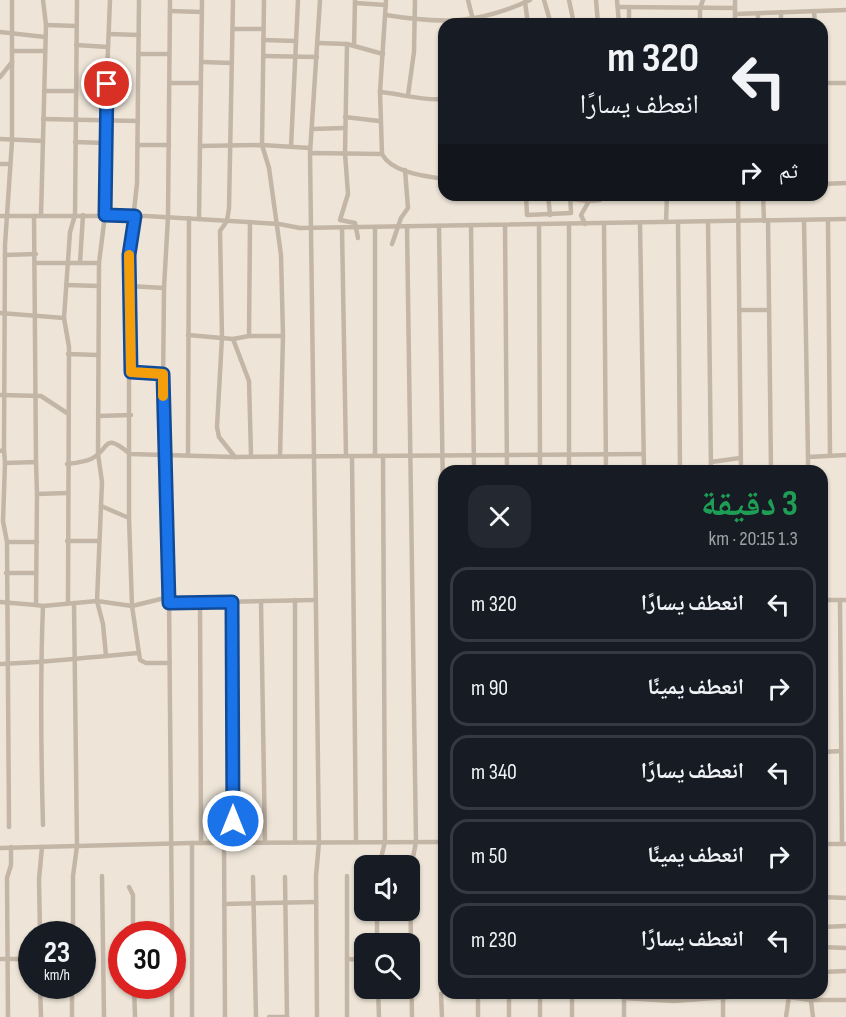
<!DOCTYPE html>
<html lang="ar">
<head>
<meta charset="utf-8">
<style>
  :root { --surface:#171b24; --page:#242831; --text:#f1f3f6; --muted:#9ea1a6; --line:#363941 }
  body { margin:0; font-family:"Sofia Sans Condensed","Noto Naskh Arabic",sans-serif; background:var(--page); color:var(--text); direction:rtl; height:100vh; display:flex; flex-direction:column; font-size:22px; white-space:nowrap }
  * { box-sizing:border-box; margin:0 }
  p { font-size:20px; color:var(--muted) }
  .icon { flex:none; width:33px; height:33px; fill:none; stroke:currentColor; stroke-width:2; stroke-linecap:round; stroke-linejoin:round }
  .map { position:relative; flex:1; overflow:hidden; direction:ltr }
  .sheet { position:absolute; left:438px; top:465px; width:390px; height:534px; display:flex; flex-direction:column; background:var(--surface); border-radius:18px; box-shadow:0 2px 4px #0004; direction:rtl }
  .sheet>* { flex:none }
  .banner { position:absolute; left:438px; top:18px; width:390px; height:183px; border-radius:18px; box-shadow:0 2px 4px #0004; direction:rtl; background:#171b24; color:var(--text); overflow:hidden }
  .buttons { position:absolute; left:354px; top:855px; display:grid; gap:12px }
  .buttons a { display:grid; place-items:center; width:66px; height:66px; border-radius:12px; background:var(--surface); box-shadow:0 2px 4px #0004; font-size:30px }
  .speed { position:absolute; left:18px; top:921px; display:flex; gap:12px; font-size:30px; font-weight:700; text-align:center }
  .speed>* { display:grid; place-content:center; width:78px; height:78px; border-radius:50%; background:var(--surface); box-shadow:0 2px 4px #0004; line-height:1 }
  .speed small { font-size:15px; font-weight:400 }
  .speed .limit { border:9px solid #d22; background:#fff; color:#111 }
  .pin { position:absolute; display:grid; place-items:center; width:51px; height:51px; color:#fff; margin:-26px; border:3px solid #fff; border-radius:50%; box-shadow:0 2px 6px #0007 }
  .me { position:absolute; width:66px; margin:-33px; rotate:0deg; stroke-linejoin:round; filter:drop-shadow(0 0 4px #0008) }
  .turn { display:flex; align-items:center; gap:21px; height:126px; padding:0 30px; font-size:27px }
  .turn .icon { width:78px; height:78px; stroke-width:2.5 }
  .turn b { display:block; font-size:42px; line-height:51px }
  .then { display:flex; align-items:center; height:57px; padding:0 30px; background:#0003; gap:12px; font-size:22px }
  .round { display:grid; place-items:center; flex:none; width:63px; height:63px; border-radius:18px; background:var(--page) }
  .summary { display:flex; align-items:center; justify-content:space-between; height:102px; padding:0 30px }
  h1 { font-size:36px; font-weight:700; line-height:45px; color:#1e9e55 }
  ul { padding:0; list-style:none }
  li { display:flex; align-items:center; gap:18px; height:75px; margin:0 12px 9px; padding:0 18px; border:3px solid var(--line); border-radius:18px }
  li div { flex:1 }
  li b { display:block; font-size:22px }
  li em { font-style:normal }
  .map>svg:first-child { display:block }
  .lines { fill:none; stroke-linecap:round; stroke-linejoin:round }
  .minor { stroke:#c4b6a6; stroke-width:4.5 }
  .route-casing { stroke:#114b97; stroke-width:15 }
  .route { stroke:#1a73e8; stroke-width:10 }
  .slow { stroke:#f59e0b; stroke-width:10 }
</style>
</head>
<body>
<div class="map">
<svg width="846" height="1017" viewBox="0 0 846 1017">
  <rect width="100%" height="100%" fill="#eee5d8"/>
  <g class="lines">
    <!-- minor -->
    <g class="minor">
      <polyline points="110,0 105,121 105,215 99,263 98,454 102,482 97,601 132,606 169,597 172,934"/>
      <polyline points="233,0 229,208 227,221 220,231 222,337 217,427 219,437 235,457"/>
      <polyline points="264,0 262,145 269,168 281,255 283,336 280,456"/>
      <path d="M 386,0 L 380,92 L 382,154 C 392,173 425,176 444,179"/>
      <polyline points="468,0 474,24"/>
      <polyline points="544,0 551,24"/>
      <polyline points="569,0 574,24"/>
      <polyline points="596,0 598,24"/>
      <polyline points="617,0 619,24"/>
      <polyline points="735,0 735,24"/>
      <polyline points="525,2 528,24"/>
      <polyline points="355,3 386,5"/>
      <polyline points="618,7 735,8"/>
      <polyline points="629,7 629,24"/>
      <polyline points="170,11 202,12"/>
      <polyline points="814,11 815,24"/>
      <polyline points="781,12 781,24"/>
      <polyline points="758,13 758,24"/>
      <polyline points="735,14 846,10"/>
      <path d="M 386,15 C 441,24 479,24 530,0"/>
      <polyline points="700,24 700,8 703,0"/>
      <polyline points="46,25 77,26"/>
      <polyline points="233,29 263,29"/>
      <polyline points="0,32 45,37"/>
      <polyline points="109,34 139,35"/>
      <polyline points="263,40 296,41"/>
      <polyline points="318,43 347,44 383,54"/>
      <polyline points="347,44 345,153 348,194 340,220 355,223 358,238"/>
      <polyline points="76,45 108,47"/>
      <polyline points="354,46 355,0"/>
      <polyline points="12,51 45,51"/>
      <polyline points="138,54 169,54"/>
      <polyline points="263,56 317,57"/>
      <polyline points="202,62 232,63"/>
      <polyline points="0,77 12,62"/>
      <polyline points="170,83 201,83"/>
      <polyline points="822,83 846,83"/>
      <polyline points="44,91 75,91"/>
      <path d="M 380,92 C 403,94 421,101 444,99"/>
      <polyline points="822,92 825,102 822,109"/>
      <polyline points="408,95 414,52 415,0"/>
      <polyline points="345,117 379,121"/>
      <polyline points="43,119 138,121"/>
      <polyline points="312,129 345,128"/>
      <polyline points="0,139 43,141"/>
      <polyline points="75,142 105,143"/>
      <polyline points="138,145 169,145"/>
      <polyline points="200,146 262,145 310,148"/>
      <polyline points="291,147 298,0"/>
      <polyline points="310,153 320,0"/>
      <polyline points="0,164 10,164"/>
      <polyline points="441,179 444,147"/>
      <polyline points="822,184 846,183"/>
      <polyline points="526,195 527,215 571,213 570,195"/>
      <polyline points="548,195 550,215"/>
      <polyline points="738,195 741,471"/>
      <polyline points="763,195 764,221"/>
      <polyline points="571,199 589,201"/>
      <polyline points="0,216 146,216 279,224 300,228 846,219"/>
      <polyline points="34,216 36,462"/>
      <polyline points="41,216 46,25 43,0"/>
      <polyline points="199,219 202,0"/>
      <polyline points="768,220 771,471"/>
      <polyline points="804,220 808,457"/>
      <polyline points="828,220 830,456"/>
      <polyline points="666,222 667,195"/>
      <polyline points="678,222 680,471"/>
      <polyline points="708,222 711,471"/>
      <polyline points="604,223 606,471"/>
      <polyline points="640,223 644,471"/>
      <polyline points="539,224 540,471"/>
      <polyline points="569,224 569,471"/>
      <polyline points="585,224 581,215 589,201 600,200 600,195"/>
      <polyline points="471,225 474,471"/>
      <polyline points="505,225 507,471"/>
      <polyline points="439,226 444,563"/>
      <polyline points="375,227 375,456"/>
      <polyline points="407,227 416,842 410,873 412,1017"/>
      <polyline points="342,228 346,456"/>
      <polyline points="392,244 401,218 408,208 405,170"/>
      <polyline points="5,255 36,254"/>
      <polyline points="36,263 99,263"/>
      <polyline points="80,263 83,215"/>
      <polyline points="66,285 99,286"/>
      <polyline points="129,286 164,288"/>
      <polyline points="739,310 769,310"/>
      <polyline points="0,313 64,318"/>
      <polyline points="188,335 233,339 249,336 283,336"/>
      <polyline points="249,336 250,222"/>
      <polyline points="233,339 249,381 251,455"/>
      <polyline points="68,354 98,355"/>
      <polyline points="131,372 163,374"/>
      <polyline points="0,395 41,396 67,413"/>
      <polyline points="98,416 131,415"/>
      <polyline points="4,450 5,245 12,141 12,0"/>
      <polyline points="0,451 4,450 5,463 36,462 37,494 67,493"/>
      <polyline points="188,455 189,218"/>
      <polyline points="352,456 356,842"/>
      <polyline points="711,462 740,458"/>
      <polyline points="5,463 3,521 7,542 9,827"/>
      <path d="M 67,464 C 75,463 84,462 91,459 C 111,449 102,431 130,454 L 235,457 L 644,454"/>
      <polyline points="808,471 808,457 846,455"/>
      <polyline points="37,494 36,605 43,606"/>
      <polyline points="101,506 129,518 132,606 140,660 146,663 170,663"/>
      <polyline points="129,518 129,255 137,184 139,0"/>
      <polyline points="67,541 99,541"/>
      <polyline points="7,542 37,542"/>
      <polyline points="6,573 36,573"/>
      <polyline points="169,597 163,389 164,288 168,217 170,0"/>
      <polyline points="295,600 295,842"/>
      <polyline points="822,600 846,600"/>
      <polyline points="840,600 842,844"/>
      <polyline points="261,601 265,842"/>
      <polyline points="0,602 36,605"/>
      <polyline points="200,602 201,843"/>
      <polyline points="232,602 233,843"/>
      <polyline points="68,603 69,347 64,318 70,232 75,215 77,0"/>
      <polyline points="169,603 315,600"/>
      <polyline points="106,656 138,653"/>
      <path d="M 0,664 C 35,663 71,659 106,656 L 103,624 L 97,601 L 43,606 C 40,679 41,752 43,825"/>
      <polyline points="822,752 841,751"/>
      <polyline points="822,822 823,822"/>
      <polyline points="224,843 225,1017"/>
      <polyline points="822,844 846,844"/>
      <polyline points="0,848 192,843 444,842"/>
      <polyline points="379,866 385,842 383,456"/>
      <polyline points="102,876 104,1017"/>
      <polyline points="347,876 347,1017"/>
      <polyline points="253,877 256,1017"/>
      <polyline points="285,877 287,1017"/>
      <polyline points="129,887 133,895 133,934"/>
      <polyline points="822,897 846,898"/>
      <polyline points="224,904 316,902"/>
      <polyline points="377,910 377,944"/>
      <polyline points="822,927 846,926"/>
      <polyline points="40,934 39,879 42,847"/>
      <polyline points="73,934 73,876 77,846 74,603"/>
      <polyline points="822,947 846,948"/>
      <polyline points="0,959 32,959"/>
      <polyline points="347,959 364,960"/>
      <polyline points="822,972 846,971"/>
      <polyline points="443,974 444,920"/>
      <polyline points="40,986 41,1017"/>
      <polyline points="134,986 135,1017"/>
      <polyline points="172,986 172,1017"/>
      <polyline points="378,988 379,1017"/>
      <polyline points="478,993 478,1017"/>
      <polyline points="509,993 509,1017"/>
      <polyline points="540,993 540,1017"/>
      <polyline points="572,993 572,1017"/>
      <polyline points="624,993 624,1017"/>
      <polyline points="810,993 813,1017"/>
      <polyline points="441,994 442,1017"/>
      <polyline points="723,997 723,1017"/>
      <polyline points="624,998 674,1001 768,994 810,1000 846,1000"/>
      <polyline points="8,1017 7,878 11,865 11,847"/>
      <polyline points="72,1017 72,986"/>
      <polyline points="192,1017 192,843"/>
      <polyline points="269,1017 287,1017"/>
      <polyline points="317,1017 316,876 319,842 310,153 382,154"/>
      <polyline points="786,1017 789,996"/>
    </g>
  </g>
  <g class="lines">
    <!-- route casing -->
    <g class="route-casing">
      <polyline id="route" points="107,84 105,215 135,216 129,255 131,372 163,374 169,603 232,602 233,821"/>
    </g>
    <!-- route -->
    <use href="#route" class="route"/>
    <!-- slow -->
    <polyline class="slow" points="129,255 131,372 163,374 163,396"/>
  </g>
</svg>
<div class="buttons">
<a><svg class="icon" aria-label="sound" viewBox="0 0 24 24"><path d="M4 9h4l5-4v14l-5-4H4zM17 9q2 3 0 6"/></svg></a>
<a><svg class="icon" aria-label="search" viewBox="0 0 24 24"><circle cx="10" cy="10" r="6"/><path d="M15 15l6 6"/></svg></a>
</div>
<div class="speed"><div>23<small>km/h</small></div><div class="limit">30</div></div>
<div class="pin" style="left:107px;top:84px;background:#d93025"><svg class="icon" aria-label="arrive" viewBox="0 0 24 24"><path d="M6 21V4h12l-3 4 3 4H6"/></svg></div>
<svg class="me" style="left:233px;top:821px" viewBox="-20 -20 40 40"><circle r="17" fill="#1a73e8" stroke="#fff" stroke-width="3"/><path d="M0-11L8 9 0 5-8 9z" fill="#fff"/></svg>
<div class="banner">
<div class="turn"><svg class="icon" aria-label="left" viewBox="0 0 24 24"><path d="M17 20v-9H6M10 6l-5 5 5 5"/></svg><div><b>320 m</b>انعطف يسارًا</div></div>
<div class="then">ثم<svg class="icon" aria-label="right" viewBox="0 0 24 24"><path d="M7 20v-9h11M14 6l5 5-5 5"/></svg></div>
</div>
<section class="sheet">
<div class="summary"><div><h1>3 دقيقة</h1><p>1.3 km · 20:15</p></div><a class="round"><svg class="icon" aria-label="close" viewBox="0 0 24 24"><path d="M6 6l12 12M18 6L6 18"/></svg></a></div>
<ul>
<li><svg class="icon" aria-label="left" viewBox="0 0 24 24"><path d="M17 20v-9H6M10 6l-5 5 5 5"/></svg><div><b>انعطف يسارًا</b></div><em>320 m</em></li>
<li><svg class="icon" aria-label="right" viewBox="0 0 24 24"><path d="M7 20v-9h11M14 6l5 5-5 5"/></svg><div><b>انعطف يمينًا</b></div><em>90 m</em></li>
<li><svg class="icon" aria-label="left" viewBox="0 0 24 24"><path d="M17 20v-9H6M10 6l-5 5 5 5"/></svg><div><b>انعطف يسارًا</b></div><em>340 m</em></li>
<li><svg class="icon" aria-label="right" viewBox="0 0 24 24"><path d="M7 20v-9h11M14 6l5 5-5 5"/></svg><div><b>انعطف يمينًا</b></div><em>50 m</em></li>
<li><svg class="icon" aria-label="left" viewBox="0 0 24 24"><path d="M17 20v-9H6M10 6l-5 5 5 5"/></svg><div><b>انعطف يسارًا</b></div><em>230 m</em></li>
</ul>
</section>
</div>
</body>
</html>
